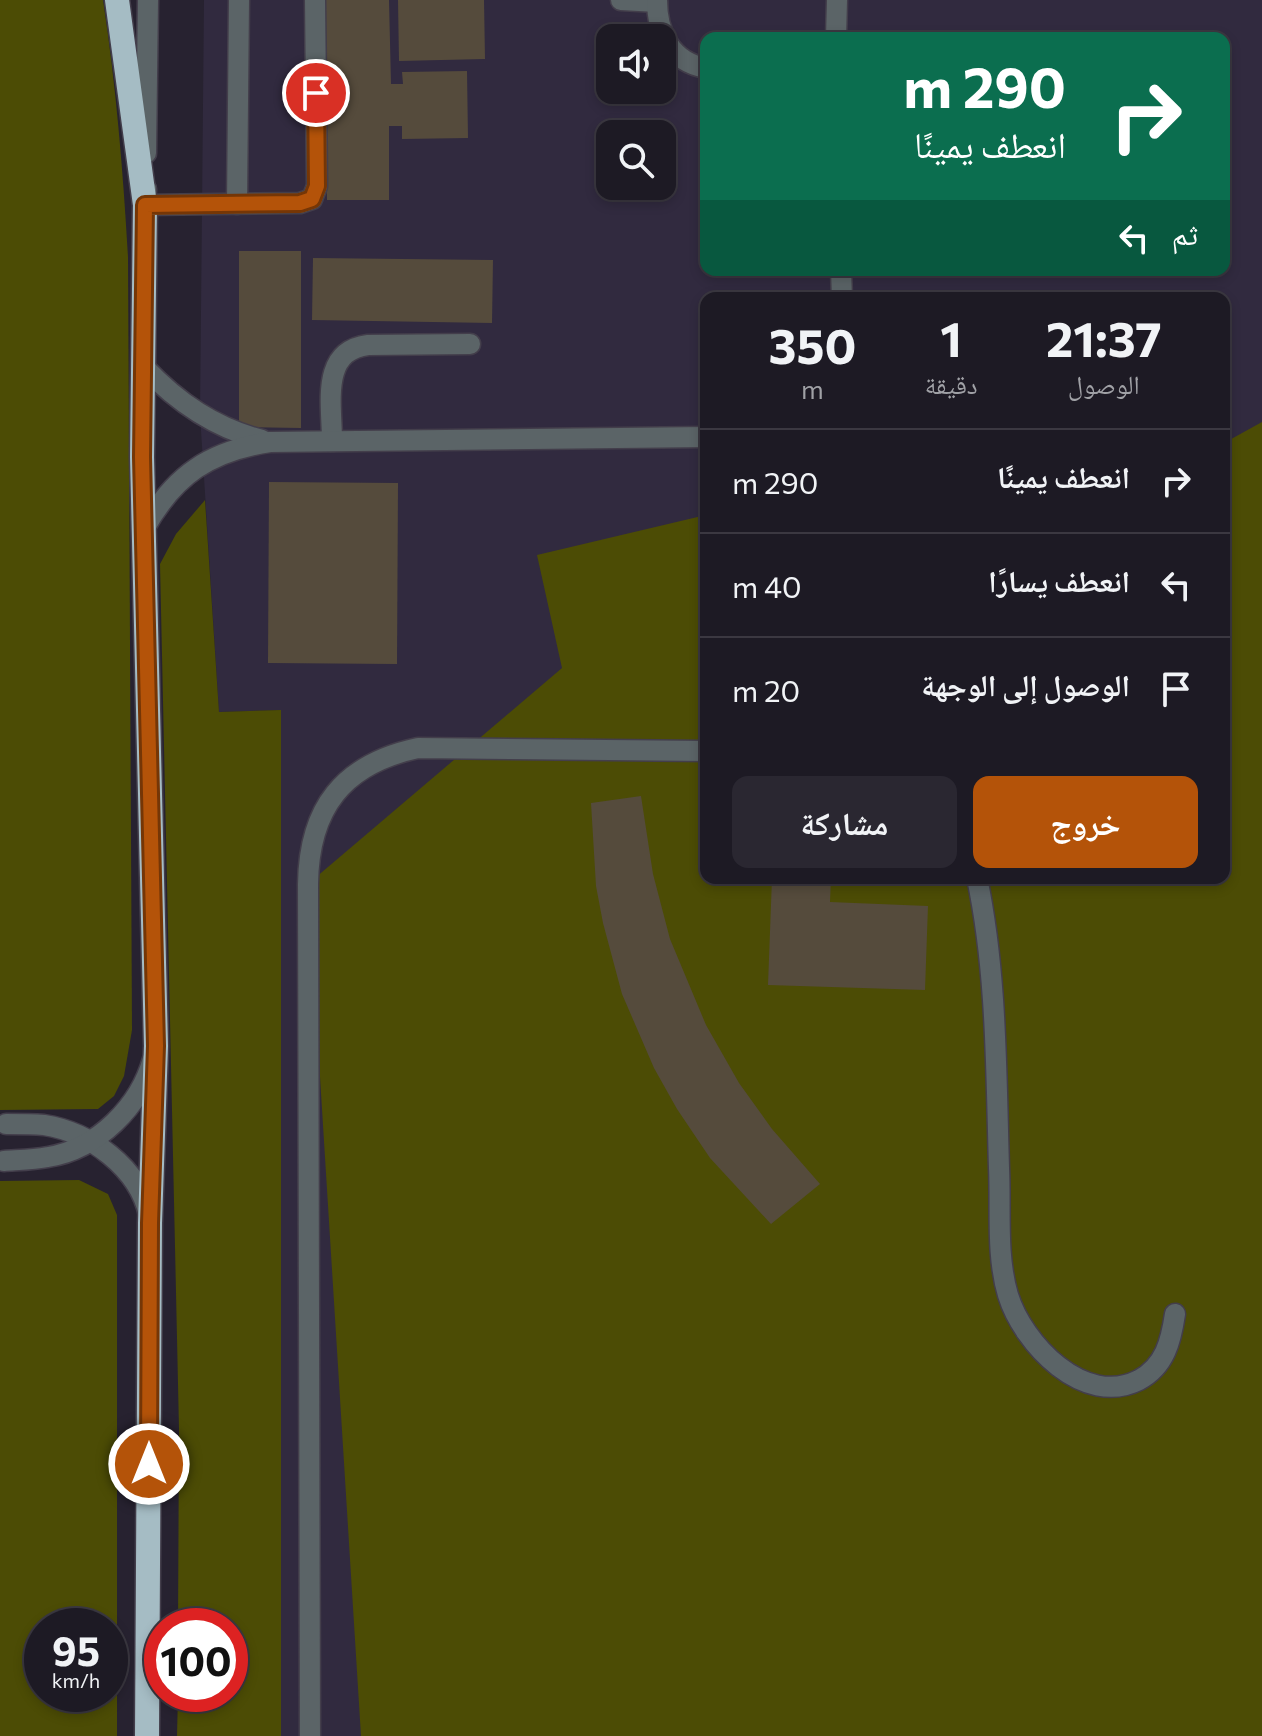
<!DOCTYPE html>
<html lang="ar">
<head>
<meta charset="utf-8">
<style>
  :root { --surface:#1d1a24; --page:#2a2731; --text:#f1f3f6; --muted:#a0a1a6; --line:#3b3841; --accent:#b45309 }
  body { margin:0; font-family:Commissioner,"Noto Naskh Arabic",sans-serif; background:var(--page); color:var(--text); direction:rtl; height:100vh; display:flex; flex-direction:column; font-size:30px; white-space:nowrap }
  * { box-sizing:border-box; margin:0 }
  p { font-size:26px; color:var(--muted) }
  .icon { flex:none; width:44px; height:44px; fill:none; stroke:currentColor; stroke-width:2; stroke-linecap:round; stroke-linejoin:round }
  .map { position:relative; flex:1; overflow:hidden; direction:ltr }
  .panel { position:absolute; left:700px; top:292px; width:530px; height:592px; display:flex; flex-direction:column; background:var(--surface); border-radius:16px; box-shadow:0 4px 12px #0003,0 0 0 2px var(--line); direction:rtl }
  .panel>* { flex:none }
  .hud { position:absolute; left:700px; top:32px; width:530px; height:244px; border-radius:16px; box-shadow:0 4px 12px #0003,0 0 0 2px var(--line); direction:rtl; background:#0b6e4f; color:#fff; overflow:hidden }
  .fabs { position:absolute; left:596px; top:24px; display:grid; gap:16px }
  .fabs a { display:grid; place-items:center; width:80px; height:80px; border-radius:16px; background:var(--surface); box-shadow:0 4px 12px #0003,0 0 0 2px var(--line); font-size:40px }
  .speed { position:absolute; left:24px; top:1608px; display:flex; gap:16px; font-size:40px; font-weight:700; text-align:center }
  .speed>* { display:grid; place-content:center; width:104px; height:104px; border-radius:50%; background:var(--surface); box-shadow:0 4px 12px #0003,0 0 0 2px var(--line); line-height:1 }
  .speed small { font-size:20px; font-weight:400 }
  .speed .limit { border:12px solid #d22; background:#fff; color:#111 }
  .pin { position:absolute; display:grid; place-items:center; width:68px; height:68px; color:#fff; margin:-34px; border:4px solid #fff; border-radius:50%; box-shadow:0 2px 8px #0007 }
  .me { position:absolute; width:88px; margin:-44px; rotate:0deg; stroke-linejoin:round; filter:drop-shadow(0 0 6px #0008) }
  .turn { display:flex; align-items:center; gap:28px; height:168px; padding:0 32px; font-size:36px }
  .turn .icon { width:104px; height:104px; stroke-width:2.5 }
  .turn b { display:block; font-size:56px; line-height:68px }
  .then { display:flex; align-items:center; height:76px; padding:0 32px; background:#0003; gap:16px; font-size:30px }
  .eta { display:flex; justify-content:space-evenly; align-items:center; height:136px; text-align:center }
  .eta b { font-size:48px; font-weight:700; line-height:56px }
  .action { display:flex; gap:16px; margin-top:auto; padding:16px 32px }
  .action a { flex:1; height:92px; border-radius:16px; background:var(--accent); color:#fff; font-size:32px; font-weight:700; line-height:92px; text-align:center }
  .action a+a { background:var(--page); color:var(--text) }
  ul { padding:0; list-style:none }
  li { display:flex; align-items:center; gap:24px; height:104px; padding:0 32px; border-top:2px solid var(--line) }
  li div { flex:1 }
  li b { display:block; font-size:30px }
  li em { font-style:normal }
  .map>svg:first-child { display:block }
  .built { fill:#312a3f; fill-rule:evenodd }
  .green { fill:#4c4c05; fill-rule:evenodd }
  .building { fill:#554b3c }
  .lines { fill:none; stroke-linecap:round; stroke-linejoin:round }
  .minor-casing { stroke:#433e4b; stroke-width:23 }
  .highway-casing { stroke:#433e4b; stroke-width:27 }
  .minor { stroke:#5b6467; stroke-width:20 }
  .highway { stroke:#a5bcc4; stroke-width:24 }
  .route-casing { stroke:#753606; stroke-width:20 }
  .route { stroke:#b45309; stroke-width:14 }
</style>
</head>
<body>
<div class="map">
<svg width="1262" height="1736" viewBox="0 0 1262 1736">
  <rect width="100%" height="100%" fill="#272230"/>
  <!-- built -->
  <path class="built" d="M 204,0 L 1262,0 L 1262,1736 L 281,1736 L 281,710 L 219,712 L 200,415 ZM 610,38 L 662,38 L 662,90 L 610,90 ZM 706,38 L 1224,38 L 1224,270 L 706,270 ZM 610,134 L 662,134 L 662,186 L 610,186 ZM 706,298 L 1224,298 L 1224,878 L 706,878 Z"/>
  <!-- green -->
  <g class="green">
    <path d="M 0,0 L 103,0 C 116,85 123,171 128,257 L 132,1030 L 124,1076 L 114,1096 L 98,1109 L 0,1110 Z"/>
    <polygon points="1262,422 1262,1736 361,1736 308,884 562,668 537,555 706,515 706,878 1224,878 1224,443"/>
    <polygon points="205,500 219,712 281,710 281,1736 177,1736 178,1694 230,1694 230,1626 178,1626 179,1429 160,564 176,534"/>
    <path d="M 79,1180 L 108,1194 L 117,1215 L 117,1736 L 0,1736 L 0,1181 ZM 42,1626 L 110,1626 L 110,1694 L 42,1694 Z"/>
  </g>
  <!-- building -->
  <g class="building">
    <polygon points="324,0 389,0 391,84 403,84 402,72 467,71 468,138 402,139 402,126 389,126 389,200 327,200"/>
    <polygon points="398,0 484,0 485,59 399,61"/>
    <polygon points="239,251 301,251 301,428 239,427"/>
    <polygon points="313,258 493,260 492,323 312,320"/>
    <polygon points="269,482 398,483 397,664 268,663"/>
    <polygon points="641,796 653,874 670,939 706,1025 739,1083 772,1129 820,1184 771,1224 710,1158 677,1109 654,1068 622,994 603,923 596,886 591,803"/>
    <polygon points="772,878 831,878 830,902 928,906 925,990 768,985"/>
  </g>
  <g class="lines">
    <!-- minor casing -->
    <g class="minor-casing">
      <g id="minor">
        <polyline points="621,0 657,2"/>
        <path d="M 657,0 C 657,33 671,62 706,68"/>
        <polyline points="836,38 837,0"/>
        <polyline points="146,153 148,0"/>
        <polyline points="146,189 145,205 300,203 312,199 317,186 315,0"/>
        <polyline points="237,204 239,0"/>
        <polyline points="841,270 842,298"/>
        <path d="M 144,367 C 178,403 215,428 262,440"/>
        <path d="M 332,441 C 332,404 320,351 368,345 L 470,344"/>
        <path d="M 144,529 C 174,475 210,451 270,442 L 706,437"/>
        <path d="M 977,878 C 997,973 996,1071 999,1168 C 1001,1209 996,1255 1008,1295 C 1023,1344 1084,1408 1139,1380 C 1165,1366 1171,1341 1175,1314"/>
        <path d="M 6,1124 C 18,1124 32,1124 44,1125 C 90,1132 139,1168 149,1215"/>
        <path d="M 4,1161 C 18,1160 33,1160 48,1157 C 98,1149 140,1106 153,1059"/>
        <path d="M 310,1736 L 308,884 C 309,808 343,764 418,748 L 706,751"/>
      </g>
    </g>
    <!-- highway casing -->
    <g class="highway-casing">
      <polyline id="highway" points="117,0 145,205 142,457 156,1046 150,1223 147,1736"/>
    </g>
    <!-- minor -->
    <use href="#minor" class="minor"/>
    <!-- highway -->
    <use href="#highway" class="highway"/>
  </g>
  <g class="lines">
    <!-- route casing -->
    <g class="route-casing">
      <polyline id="route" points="149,1464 150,1223 156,1046 142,457 145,205 300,203 312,199 317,186 316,93"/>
    </g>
    <!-- route -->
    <use href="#route" class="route"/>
  </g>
</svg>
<div class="fabs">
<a><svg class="icon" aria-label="sound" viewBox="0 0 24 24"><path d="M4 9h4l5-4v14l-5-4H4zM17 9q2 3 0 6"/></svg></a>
<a><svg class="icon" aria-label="search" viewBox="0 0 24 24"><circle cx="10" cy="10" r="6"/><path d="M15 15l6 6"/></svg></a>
</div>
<div class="speed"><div>95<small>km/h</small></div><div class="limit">100</div></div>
<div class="pin" style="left:316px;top:93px;background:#d93025"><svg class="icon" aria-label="arrive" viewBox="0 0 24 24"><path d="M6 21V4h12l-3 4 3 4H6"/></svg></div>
<svg class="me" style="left:149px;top:1464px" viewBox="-20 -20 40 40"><circle r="17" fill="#b45309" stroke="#fff" stroke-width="3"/><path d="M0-11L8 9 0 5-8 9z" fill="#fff"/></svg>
<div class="hud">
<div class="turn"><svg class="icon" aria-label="right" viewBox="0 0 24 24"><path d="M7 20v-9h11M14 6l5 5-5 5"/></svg><div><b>290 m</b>انعطف يمينًا</div></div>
<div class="then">ثم<svg class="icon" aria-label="left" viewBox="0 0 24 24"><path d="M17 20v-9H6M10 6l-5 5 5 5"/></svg></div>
</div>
<section class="panel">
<div class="eta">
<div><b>21:37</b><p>الوصول</p></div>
<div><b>1</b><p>دقيقة</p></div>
<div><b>350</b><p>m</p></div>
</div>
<ul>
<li><svg class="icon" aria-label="right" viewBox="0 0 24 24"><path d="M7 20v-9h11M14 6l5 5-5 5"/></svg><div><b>انعطف يمينًا</b></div><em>290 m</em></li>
<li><svg class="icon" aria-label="left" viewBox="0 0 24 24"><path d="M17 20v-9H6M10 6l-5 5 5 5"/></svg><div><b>انعطف يسارًا</b></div><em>40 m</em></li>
<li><svg class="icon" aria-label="arrive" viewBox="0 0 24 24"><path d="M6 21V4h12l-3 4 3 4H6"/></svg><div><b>الوصول إلى الوجهة</b></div><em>20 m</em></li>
</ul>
<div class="action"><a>خروج</a><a>مشاركة</a></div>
</section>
</div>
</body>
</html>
